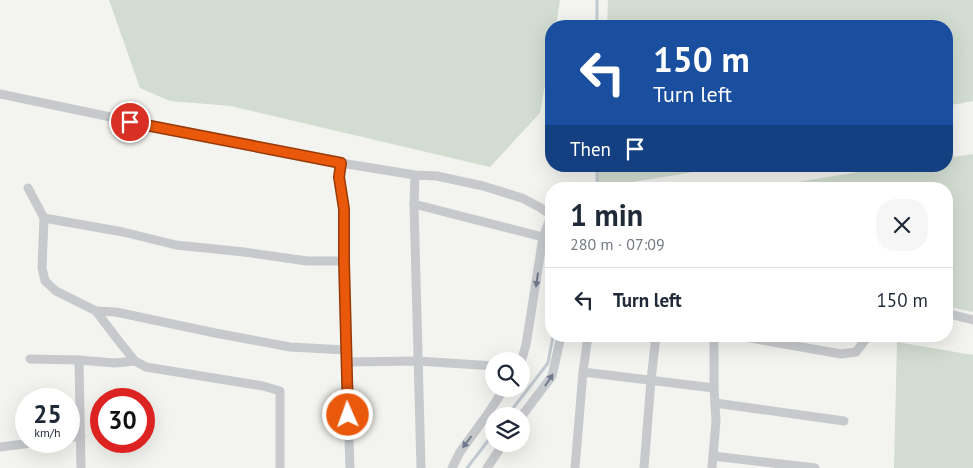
<!DOCTYPE html>
<html lang="en">
<head>
<meta charset="utf-8">
<style>
  :root { --surface:#fff; --page:#f6f6f7; --text:#1f2937; --muted:#747a83; --line:#e0e1e3 }
  body { margin:0; font-family:"PT Sans",sans-serif; background:var(--page); color:var(--text); height:100vh; display:flex; flex-direction:column; font-size:19px; white-space:nowrap }
  * { box-sizing:border-box; margin:0 }
  p { font-size:16px; color:var(--muted) }
  .icon { flex:none; width:28px; height:28px; fill:none; stroke:currentColor; stroke-width:2; stroke-linecap:round; stroke-linejoin:round }
  .map { position:relative; flex:1; overflow:hidden }
  .sheet { position:absolute; left:545px; top:182px; width:408px; height:160px; display:flex; flex-direction:column; background:var(--surface); border-radius:20px; box-shadow:0 5px 20px #0002 }
  .sheet>* { flex:none }
  .guide { position:absolute; left:545px; top:20px; width:408px; height:152px; border-radius:20px; box-shadow:0 5px 20px #0002; background:#1a4fa0; color:#fff; overflow:hidden }
  .buttons { position:absolute; left:485px; top:352px; display:grid; gap:10px }
  .buttons a { display:grid; place-items:center; width:45px; height:45px; border-radius:50%; background:var(--surface); box-shadow:0 5px 20px #0002; font-size:25px }
  .speed { position:absolute; left:15px; top:388px; display:flex; gap:10px; font-size:25px; font-weight:700; text-align:center }
  .speed>* { display:grid; place-content:center; width:65px; height:65px; border-radius:50%; background:var(--surface); box-shadow:0 5px 20px #0002; line-height:1 }
  .speed small { font-size:12px; font-weight:400 }
  .speed .limit { border:8px solid #d22; background:#fff; color:#111 }
  .pin { position:absolute; display:grid; place-items:center; width:42px; height:42px; color:#fff; margin:-21px; border:2px solid #fff; border-radius:50%; box-shadow:0 1px 5px #0007 }
  .me { position:absolute; width:55px; margin:-28px; rotate:358deg; stroke-linejoin:round; filter:drop-shadow(0 0 4px #0008) }
  .turn { display:flex; align-items:center; gap:18px; height:105px; padding:0 25px; font-size:22px }
  .turn .icon { width:65px; height:65px; stroke-width:2.5 }
  .turn b { display:block; font-size:35px; line-height:42px }
  .then { display:flex; align-items:center; height:48px; padding:0 25px; background:#0003; gap:10px; font-size:19px }
  .round { display:grid; place-items:center; flex:none; width:52px; height:52px; border-radius:20px; background:var(--page) }
  .head { display:flex; align-items:center; justify-content:space-between; height:85px; padding:0 25px }
  h1 { font-size:30px; font-weight:800; line-height:38px }
  ul { padding:0; list-style:none }
  li { display:flex; align-items:center; gap:15px; height:65px; padding:0 25px; border-top:1px solid var(--line) }
  li div { flex:1 }
  li b { display:block; font-size:19px }
  li em { font-style:normal }
  .map>svg:first-child { display:block }
  .green { fill:#d2dcd0 }
  .lines { fill:none; stroke-linecap:round; stroke-linejoin:round }
  .stream { stroke:#c2cad1; stroke-width:3 }
  .minor { stroke:#c7c9cd; stroke-width:9 }
  .oneway { fill:#6f7a8e }
  .route-casing { stroke:#983908; stroke-width:12 }
  .route { stroke:#ea580c; stroke-width:9 }
</style>
</head>
<body>
<div class="map">
<svg width="973" height="468" viewBox="0 0 973 468">
  <rect width="100%" height="100%" fill="#f3f4ef"/>
  <!-- green -->
  <g class="green">
    <polygon points="109,0 560,0 556,26 551,26 551,52 540,113 490,167 231,106 170,101 140,88"/>
    <polygon points="608,0 973,0 973,101 946,106 946,26 607,26"/>
    <polygon points="973,154 973,312 946,306 946,189 754,189 895,166 946,166 946,158"/>
    <polygon points="599,166 730,166 597,188"/>
    <polygon points="897,342 973,355 973,468 894,468"/>
  </g>
  <g class="lines">
    <!-- stream -->
    <g class="stream">
      <polyline points="597,26 597,0"/>
      <polyline points="597,189 597,166"/>
      <polyline points="507,416 548,363 553,336"/>
      <polyline points="467,468 494,433"/>
    </g>
    <!-- minor -->
    <g class="minor">
      <polyline points="0,94 149,125 341,163 415,175 437,176 483,186 522,198 541,208 551,215"/>
      <path d="M 341,163 C 338,184 344,203 344,224 C 344,305 347,387 350,468"/>
      <polyline points="415,175 414,204 421,468"/>
      <polyline points="28,188 44,218 42,268 45,281 56,291 96,311 118,340 135,361 146,367 263,386 280,391 280,468"/>
      <polyline points="414,204 543,237"/>
      <polyline points="44,218 123,232 176,245 244,252 307,261 344,261"/>
      <polyline points="96,311 116,312 215,333 290,347 346,350"/>
      <polyline points="946,313 973,320"/>
      <polyline points="739,336 841,354 856,352 868,336"/>
      <polyline points="30,359 79,360 115,363 135,361"/>
      <polyline points="79,360 81,468"/>
      <polyline points="346,362 418,361 494,366"/>
      <polyline points="521,362 526,345 543,237 551,216"/>
      <polyline points="583,372 714,388"/>
      <polyline points="715,403 844,421"/>
      <polyline points="521,417 552,376 561,336"/>
      <polyline points="69,437 81,437"/>
      <polyline points="0,447 32,443 40,441"/>
      <polyline points="713,456 815,468"/>
      <polyline points="452,468 460,452 487,415 504,389"/>
      <polyline points="487,468 503,444"/>
      <polyline points="575,468 583,372 588,336"/>
      <polyline points="644,468 651,380 656,336"/>
      <polyline points="712,468 716,421 714,388 714,336"/>
    </g>
  </g>
  <!-- one-way arrows -->
  <defs><path id="oneway-solid" d="M-6-.8H1V-3.2L6.5 0L1 3.2V.8H-6Z" transform="scale(1.25)"/></defs>
  <g class="oneway">
    <use href="#oneway-solid" transform="translate(537 280) rotate(98)"/>
    <use href="#oneway-solid" transform="translate(549 380) rotate(-57)"/>
    <use href="#oneway-solid" transform="translate(467 442) rotate(127)"/>
  </g>
  <g class="lines">
    <!-- route casing -->
    <g class="route-casing">
      <polyline id="route" points="130,122 341,163 339,177 344,209 344,261 348,415"/>
    </g>
    <!-- route -->
    <use href="#route" class="route"/>
  </g>
</svg>
<div class="buttons">
<a><svg class="icon" aria-label="search" viewBox="0 0 24 24"><circle cx="10" cy="10" r="6"/><path d="M15 15l6 6"/></svg></a>
<a><svg class="icon" aria-label="layers" viewBox="0 0 24 24"><path d="M12 4l9 5-9 5-9-5zM3 14l9 5 9-5"/></svg></a>
</div>
<div class="speed"><div>25<small>km/h</small></div><div class="limit">30</div></div>
<div class="pin" style="left:130px;top:122px;background:#d93025"><svg class="icon" aria-label="arrive" viewBox="0 0 24 24"><path d="M6 21V4h12l-3 4 3 4H6"/></svg></div>
<svg class="me" style="left:348px;top:415px" viewBox="-20 -20 40 40"><circle r="17" fill="#ea580c" stroke="#fff" stroke-width="3"/><path d="M0-11L8 9 0 5-8 9z" fill="#fff"/></svg>
<div class="guide">
<div class="turn"><svg class="icon" aria-label="left" viewBox="0 0 24 24"><path d="M17 20v-9H6M10 6l-5 5 5 5"/></svg><div><b>150 m</b>Turn left</div></div>
<div class="then">Then<svg class="icon" aria-label="arrive" viewBox="0 0 24 24"><path d="M6 21V4h12l-3 4 3 4H6"/></svg></div>
</div>
<section class="sheet">
<div class="head"><div><h1>1 min</h1><p>280 m · 07:09</p></div><a class="round"><svg class="icon" aria-label="close" viewBox="0 0 24 24"><path d="M6 6l12 12M18 6L6 18"/></svg></a></div>
<ul>
<li><svg class="icon" aria-label="left" viewBox="0 0 24 24"><path d="M17 20v-9H6M10 6l-5 5 5 5"/></svg><div><b>Turn left</b></div><em>150 m</em></li>
</ul>
</section>
</div>
</body>
</html>
